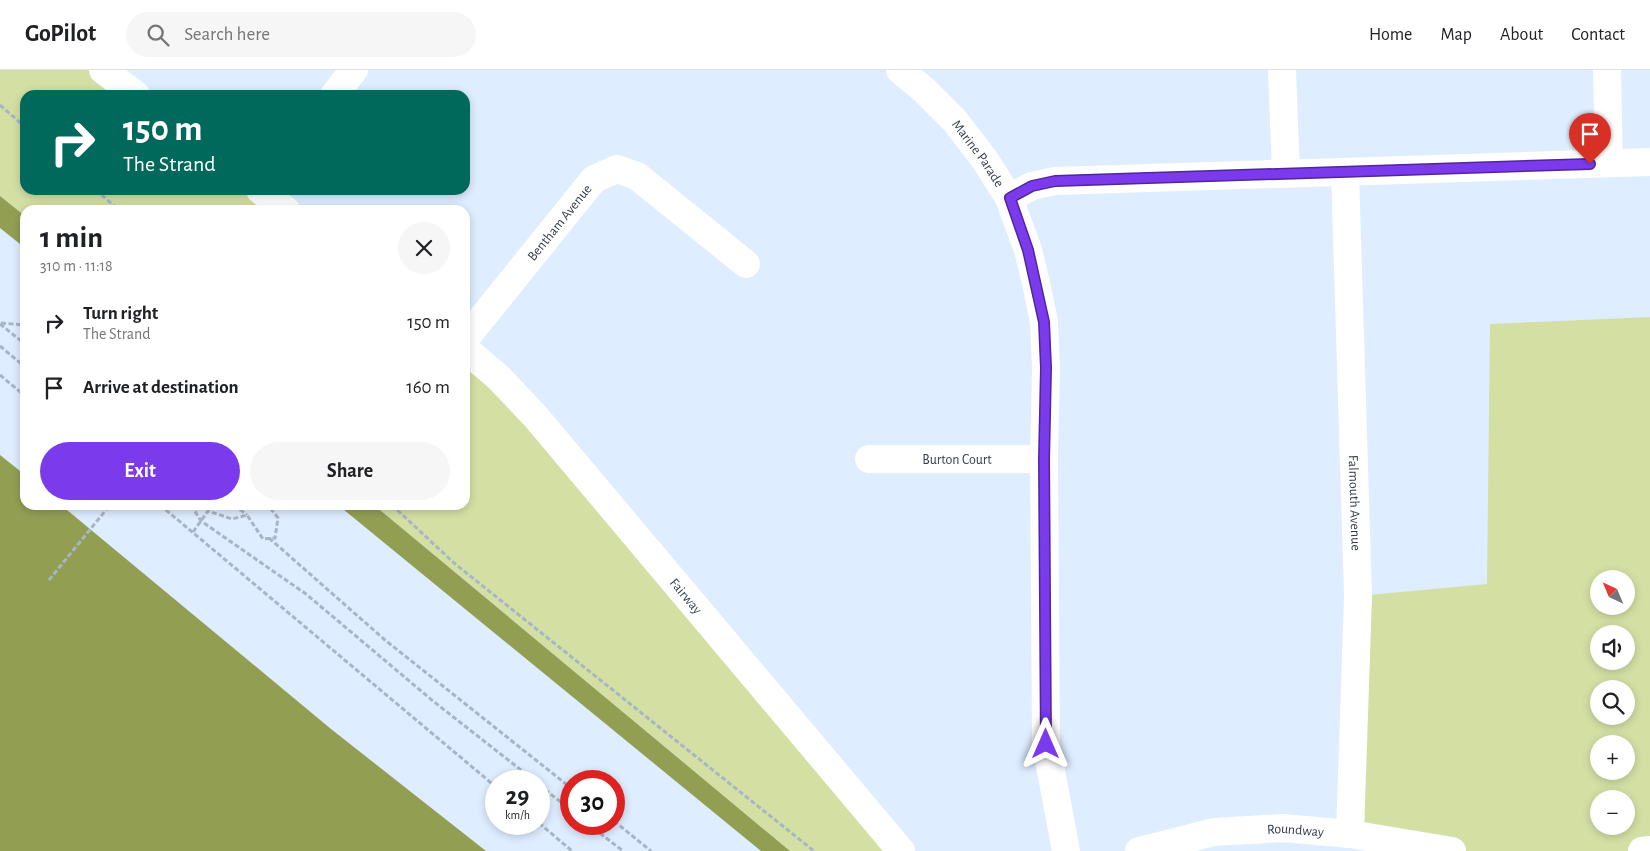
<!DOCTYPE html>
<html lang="en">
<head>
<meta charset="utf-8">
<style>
  :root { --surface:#fff; --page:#f6f6f6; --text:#202124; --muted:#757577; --line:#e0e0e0; --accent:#7c3aed }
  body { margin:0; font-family:"Alegreya Sans",sans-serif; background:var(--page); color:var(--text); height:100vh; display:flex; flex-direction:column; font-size:19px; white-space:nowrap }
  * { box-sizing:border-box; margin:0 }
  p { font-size:16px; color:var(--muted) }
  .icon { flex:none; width:28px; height:28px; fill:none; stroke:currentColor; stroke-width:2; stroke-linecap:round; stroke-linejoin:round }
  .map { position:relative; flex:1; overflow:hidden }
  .sheet { position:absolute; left:20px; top:135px; width:450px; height:305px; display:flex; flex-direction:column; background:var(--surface); border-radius:15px; box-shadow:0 2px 8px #0003 }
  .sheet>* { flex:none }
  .hud { position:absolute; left:20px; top:20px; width:450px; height:105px; border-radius:15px; box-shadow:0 2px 8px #0003; background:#00695c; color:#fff; overflow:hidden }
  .needle { width:32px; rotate:316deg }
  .fabs { position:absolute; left:1590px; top:500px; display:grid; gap:10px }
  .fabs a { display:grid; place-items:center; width:45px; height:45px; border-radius:50%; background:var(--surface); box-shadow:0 2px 8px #0003; font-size:25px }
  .speed { position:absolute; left:485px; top:700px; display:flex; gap:10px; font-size:25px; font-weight:700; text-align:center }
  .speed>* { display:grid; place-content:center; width:65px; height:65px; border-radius:50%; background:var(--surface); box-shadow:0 2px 8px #0003; line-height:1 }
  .speed small { font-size:12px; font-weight:400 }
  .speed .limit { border:8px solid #d22; background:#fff; color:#111 }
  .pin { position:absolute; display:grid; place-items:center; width:42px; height:42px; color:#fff; margin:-51px -21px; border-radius:50% 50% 50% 0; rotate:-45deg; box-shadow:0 0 5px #0007 }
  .pin .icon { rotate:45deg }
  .me { position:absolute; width:55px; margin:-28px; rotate:0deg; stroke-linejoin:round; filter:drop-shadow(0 0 4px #0008) }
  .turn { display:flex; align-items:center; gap:18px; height:105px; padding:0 20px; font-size:22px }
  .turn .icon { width:65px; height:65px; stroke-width:2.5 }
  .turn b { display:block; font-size:35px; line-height:42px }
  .round { display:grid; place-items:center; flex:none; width:52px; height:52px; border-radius:26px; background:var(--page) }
  .overview { display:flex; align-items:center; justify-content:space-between; height:85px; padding:0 20px }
  h1 { font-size:30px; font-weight:700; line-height:38px }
  .action { display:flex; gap:10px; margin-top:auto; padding:10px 20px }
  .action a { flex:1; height:58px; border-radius:30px; background:var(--accent); color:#fff; font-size:20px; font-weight:700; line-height:58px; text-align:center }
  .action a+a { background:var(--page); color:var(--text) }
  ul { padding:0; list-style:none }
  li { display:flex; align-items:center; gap:15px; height:65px; padding:0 20px }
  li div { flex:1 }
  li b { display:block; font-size:19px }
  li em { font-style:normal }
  header { display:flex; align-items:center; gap:30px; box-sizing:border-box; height:70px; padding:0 25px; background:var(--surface); border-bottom:1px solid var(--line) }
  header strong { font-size:24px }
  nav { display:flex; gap:28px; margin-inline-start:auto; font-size:18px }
  .search { width:350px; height:45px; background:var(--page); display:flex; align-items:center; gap:12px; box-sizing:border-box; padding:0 18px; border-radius:28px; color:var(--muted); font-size:19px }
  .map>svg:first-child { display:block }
  .green { fill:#d4dfa4; fill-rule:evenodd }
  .water { fill:#929f53 }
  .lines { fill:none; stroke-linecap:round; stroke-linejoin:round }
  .path { stroke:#a8b5c5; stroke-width:3; stroke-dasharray:5 2.5; stroke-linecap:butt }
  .street { stroke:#fff; stroke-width:28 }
  .secondary { stroke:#fff; stroke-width:28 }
  .route-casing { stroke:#51269a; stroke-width:12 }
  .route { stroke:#7c3aed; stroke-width:9 }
  .labels { text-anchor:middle; stroke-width:5; stroke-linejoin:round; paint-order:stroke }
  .street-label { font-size:14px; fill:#343e4a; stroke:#f8f9f8 }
</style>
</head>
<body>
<header>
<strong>GoPilot</strong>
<div class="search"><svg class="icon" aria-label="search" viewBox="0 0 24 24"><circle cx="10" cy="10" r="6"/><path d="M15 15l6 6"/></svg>Search here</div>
<nav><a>Home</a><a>Map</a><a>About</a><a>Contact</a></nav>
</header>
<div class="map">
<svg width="1650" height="781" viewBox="0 0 1650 781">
  <rect width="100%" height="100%" fill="#deedff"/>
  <!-- green -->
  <g class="green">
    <polygon points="0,0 103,0 136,25 25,25 25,120 260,120 286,140 25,140 25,146 0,126"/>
    <path d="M 1650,247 L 1650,780 L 1642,781 L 1452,781 L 1350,764 L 1358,526 L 1487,514 L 1490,254 ZM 1599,509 L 1626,509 L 1626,536 L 1599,536 ZM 1599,564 L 1626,564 L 1626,591 L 1599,591 ZM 1599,619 L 1626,619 L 1626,646 L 1599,646 ZM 1599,674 L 1626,674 L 1626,701 L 1599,701 ZM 1599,729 L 1626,729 L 1626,756 L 1599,756 Z"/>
    <polygon points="465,279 901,781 790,781 374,435 465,435"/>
  </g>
  <!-- water -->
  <g class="water">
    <polygon points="0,126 25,146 25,178 0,158"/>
    <polygon points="0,385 25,405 25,435 61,435 331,659 486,781 0,781"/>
    <polygon points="338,435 374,435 790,781 761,781"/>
  </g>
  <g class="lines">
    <!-- path -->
    <g class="path">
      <polyline points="0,35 25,57"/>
      <polyline points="96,120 119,140"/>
      <polyline points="1,253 25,255"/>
      <polyline points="0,254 25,274"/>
      <polyline points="0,276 25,297"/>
      <polyline points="0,305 25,326"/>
      <polyline points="160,435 496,717"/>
      <polyline points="191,435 201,451 306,524 433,631 535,711"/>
      <polyline points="234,435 247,445"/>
      <polyline points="392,435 454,493 814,781"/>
      <polyline points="193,462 208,441 232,449 247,445 263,469 275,468 278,448 268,435"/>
      <polyline points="269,468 385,570 571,718"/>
      <polyline points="49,510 110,435"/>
      <polyline points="539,715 571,740"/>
      <polyline points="614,751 651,781"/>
      <polyline points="539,753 572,781"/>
      <polyline points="588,754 623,781"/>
    </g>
    <!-- street -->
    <g class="street">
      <path id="s1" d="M 900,0 L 924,20 L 955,51 L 985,90 L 1009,128 L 1028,180 L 1036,213 L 1044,252 L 1046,298 L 1044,389 L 1046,674 L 1066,781"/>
      <polyline points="1282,0 1286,103"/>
      <polyline points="1607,0 1609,93"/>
      <polyline points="334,25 354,0"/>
      <path id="s2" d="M 1345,102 L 1358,526 L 1350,764"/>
      <polyline points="1009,128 1032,116 1055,111 1650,92"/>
      <path id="s3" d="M 465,269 L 594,109 L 617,99 L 637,106 L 746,194"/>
      <path id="s4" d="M 869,389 L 1044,389"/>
      <path id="s5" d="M 1139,781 L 1214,762 L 1283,758 L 1350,764 L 1452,781"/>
      <polyline points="1642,781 1650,780"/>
    </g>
    <!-- secondary -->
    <g class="secondary">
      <polyline points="103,0 136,25"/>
      <polyline points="260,120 286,140"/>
      <path id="s6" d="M 465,279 L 498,307 L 535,346 L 901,781"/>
    </g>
  </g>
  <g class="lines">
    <!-- route casing -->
    <g class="route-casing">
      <polyline id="route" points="1046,674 1044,389 1046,298 1044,252 1028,180 1010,128 1032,116 1055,111 1590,94"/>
    </g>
    <!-- route -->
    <use href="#route" class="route"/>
  </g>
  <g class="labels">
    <!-- street labels -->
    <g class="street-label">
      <text dy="5" stroke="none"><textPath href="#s1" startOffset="115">Marine Parade</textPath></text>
      <text dy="5" stroke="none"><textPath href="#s3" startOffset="150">Bentham Avenue</textPath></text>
      <text dy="5" stroke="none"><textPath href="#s4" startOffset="88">Burton Court</textPath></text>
      <text dy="5" stroke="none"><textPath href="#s2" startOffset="331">Falmouth Avenue</textPath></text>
      <text dy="5" stroke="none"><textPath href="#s6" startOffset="332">Fairway</textPath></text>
      <text dy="5" stroke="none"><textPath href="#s5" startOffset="159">Roundway</textPath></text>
    </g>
  </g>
</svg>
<div class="fabs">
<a><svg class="needle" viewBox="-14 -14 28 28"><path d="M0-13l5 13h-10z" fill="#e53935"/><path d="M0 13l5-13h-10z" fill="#757577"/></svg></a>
<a><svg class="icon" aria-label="sound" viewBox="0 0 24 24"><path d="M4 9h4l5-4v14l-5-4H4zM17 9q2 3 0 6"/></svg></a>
<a><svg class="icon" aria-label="search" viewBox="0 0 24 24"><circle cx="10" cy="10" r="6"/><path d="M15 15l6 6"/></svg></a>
<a>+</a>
<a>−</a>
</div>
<div class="speed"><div>29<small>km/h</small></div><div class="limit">30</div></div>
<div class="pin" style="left:1590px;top:94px;background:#d93025"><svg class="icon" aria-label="arrive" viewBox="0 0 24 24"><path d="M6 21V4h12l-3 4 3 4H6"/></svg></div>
<svg class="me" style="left:1046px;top:674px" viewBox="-20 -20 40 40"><path d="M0-17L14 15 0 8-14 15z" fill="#7c3aed" stroke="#fff" stroke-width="4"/></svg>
<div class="hud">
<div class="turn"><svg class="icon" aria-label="right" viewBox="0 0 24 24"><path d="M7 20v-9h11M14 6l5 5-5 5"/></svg><div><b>150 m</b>The Strand</div></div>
</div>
<section class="sheet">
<div class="overview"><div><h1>1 min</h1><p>310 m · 11:18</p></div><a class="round"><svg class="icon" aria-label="close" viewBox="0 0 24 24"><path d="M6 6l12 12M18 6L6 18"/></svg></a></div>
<ul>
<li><svg class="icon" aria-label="right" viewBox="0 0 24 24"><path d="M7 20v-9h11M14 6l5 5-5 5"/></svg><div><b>Turn right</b><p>The Strand</p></div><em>150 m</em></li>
<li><svg class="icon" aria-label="arrive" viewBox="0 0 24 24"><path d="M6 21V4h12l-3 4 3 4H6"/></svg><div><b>Arrive at destination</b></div><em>160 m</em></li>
</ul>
<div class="action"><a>Exit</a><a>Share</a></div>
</section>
</div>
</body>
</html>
